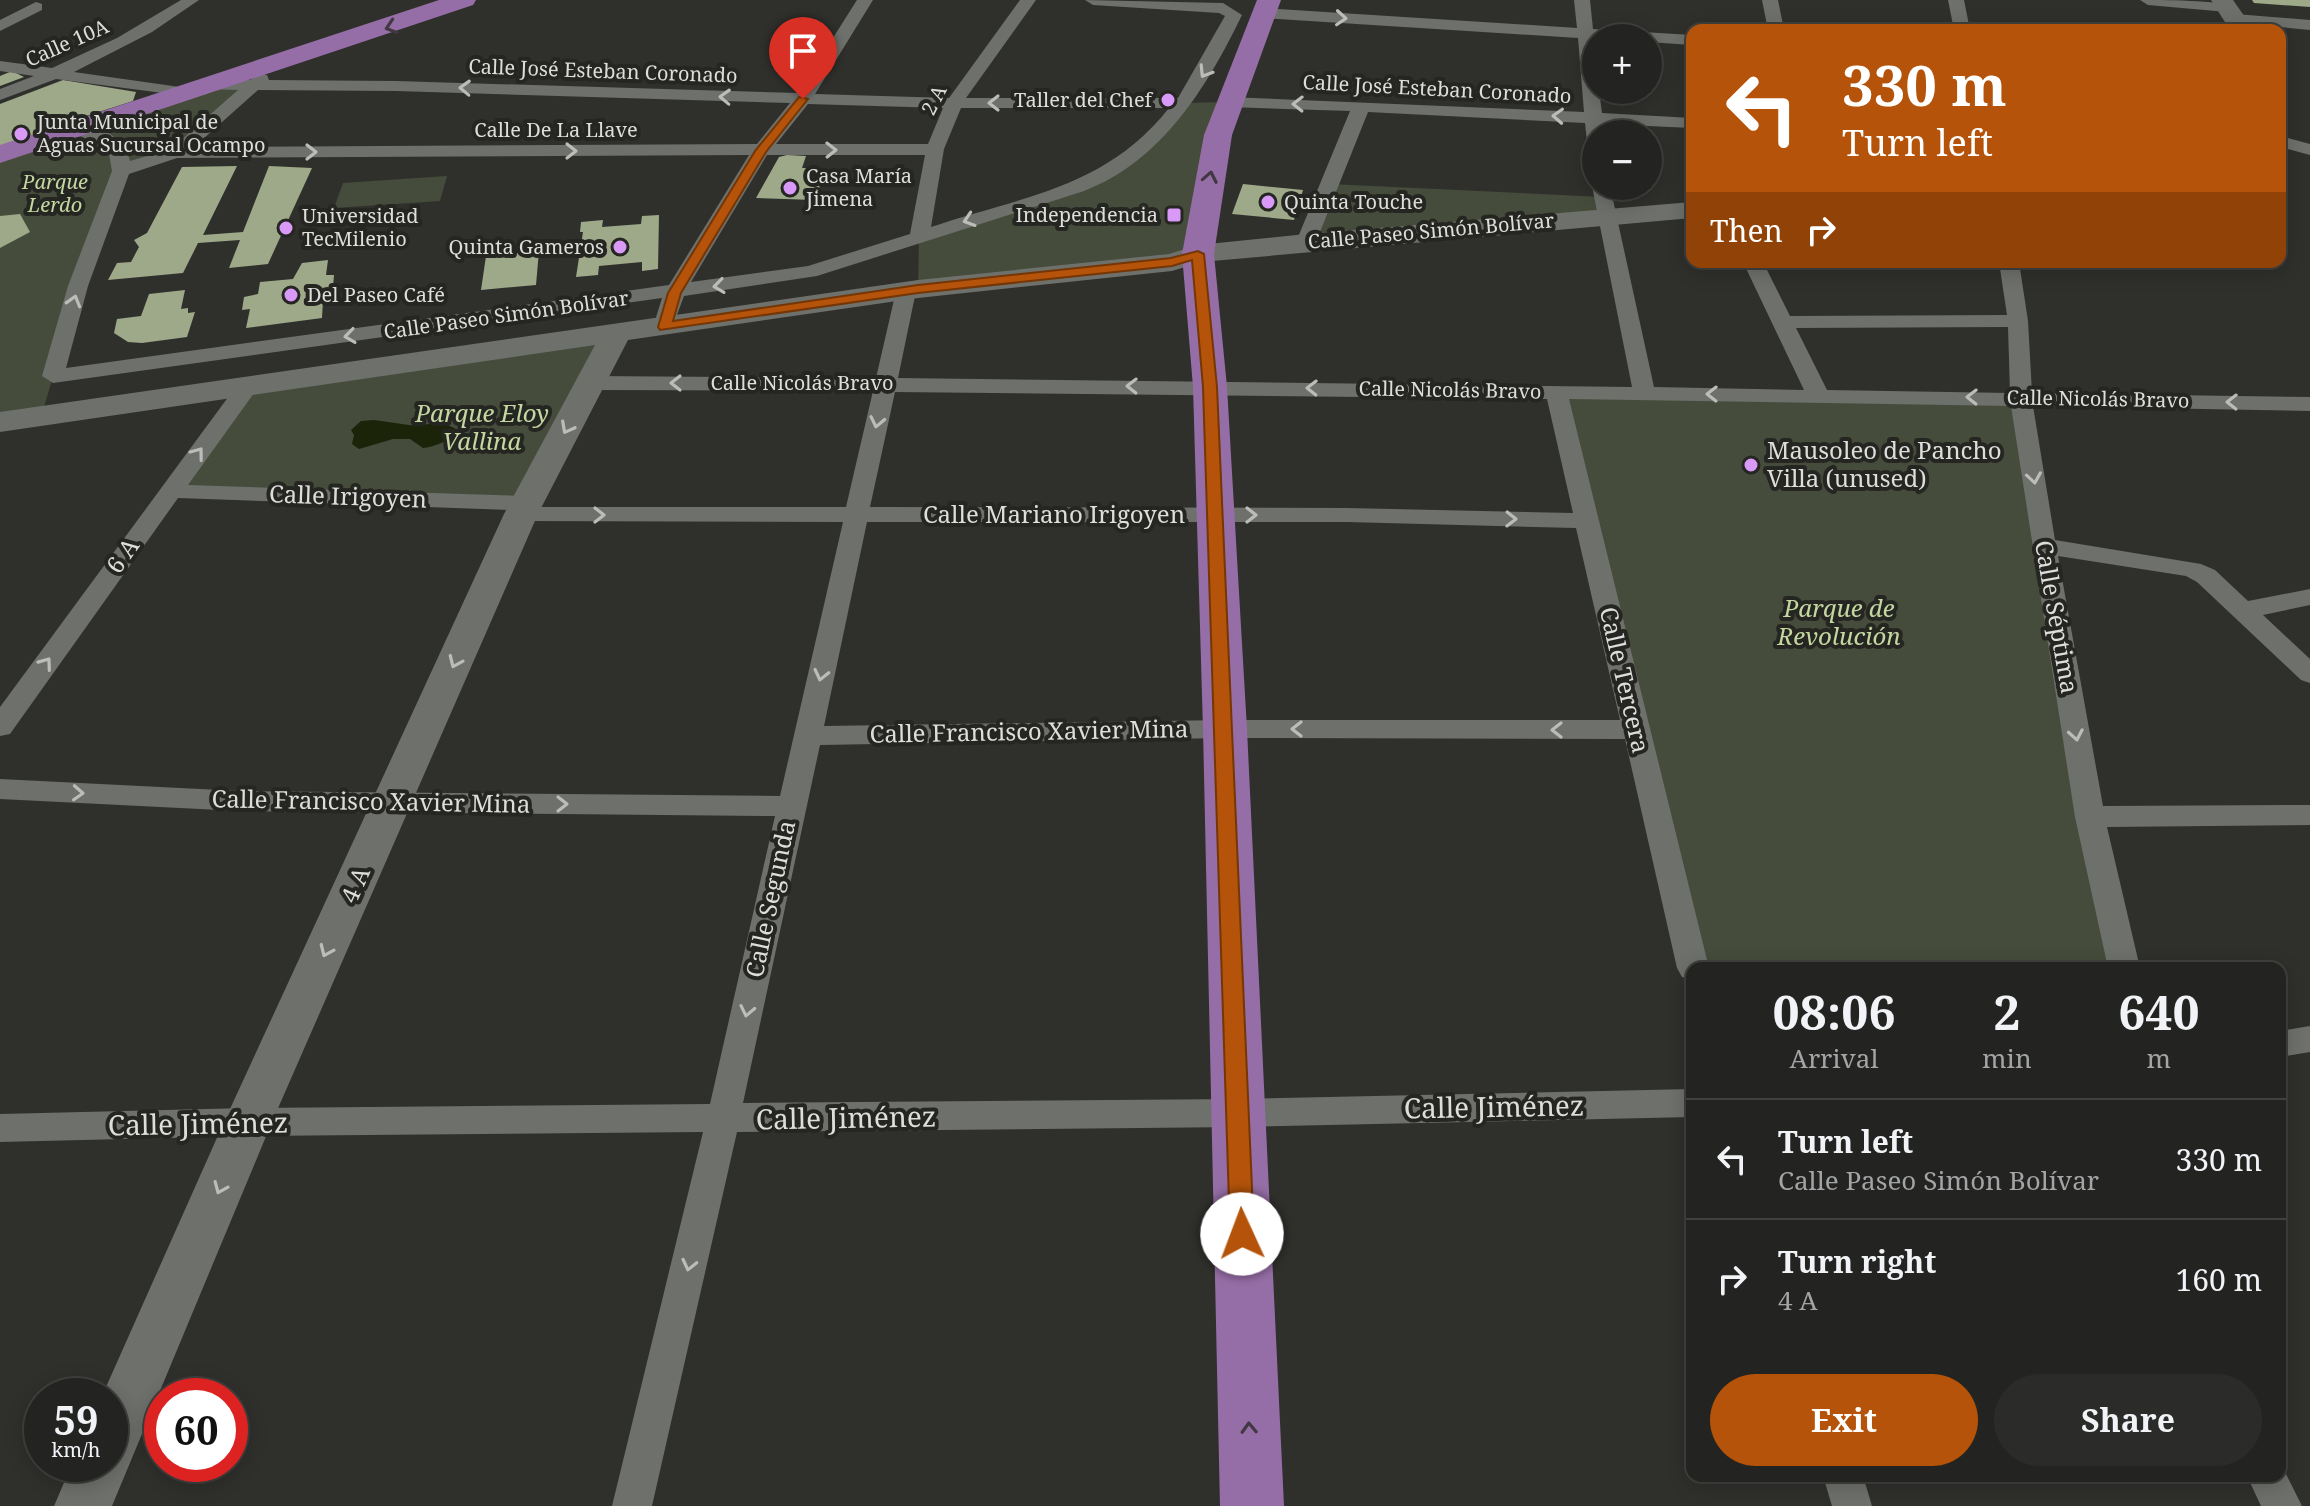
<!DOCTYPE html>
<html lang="en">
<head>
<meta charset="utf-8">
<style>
  :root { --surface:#232421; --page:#2b2c2a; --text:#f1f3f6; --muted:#a3a4a5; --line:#40413f; --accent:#b45309 }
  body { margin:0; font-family:"Noto Serif",serif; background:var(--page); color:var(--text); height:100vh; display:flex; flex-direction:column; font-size:30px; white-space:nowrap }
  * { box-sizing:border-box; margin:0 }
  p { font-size:26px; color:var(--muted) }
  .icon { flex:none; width:44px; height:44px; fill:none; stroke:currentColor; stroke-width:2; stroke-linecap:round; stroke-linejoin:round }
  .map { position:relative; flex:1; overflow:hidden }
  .side { position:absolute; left:1686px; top:962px; width:600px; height:520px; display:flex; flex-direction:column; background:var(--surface); border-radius:16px; box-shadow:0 4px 20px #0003,0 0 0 2px var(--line) }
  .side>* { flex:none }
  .hud { position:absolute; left:1686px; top:24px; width:600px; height:244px; border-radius:16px; box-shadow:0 4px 20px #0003,0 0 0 2px var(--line); background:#b45309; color:#fff; overflow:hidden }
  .fabs { position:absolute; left:1582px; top:24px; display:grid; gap:16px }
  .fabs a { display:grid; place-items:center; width:80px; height:80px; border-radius:50%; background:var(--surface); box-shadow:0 4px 20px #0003,0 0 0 2px var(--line); font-size:40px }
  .speed { position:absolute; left:24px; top:1378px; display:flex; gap:16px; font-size:40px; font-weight:700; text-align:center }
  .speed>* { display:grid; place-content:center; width:104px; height:104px; border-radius:50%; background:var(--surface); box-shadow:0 4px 20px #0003,0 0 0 2px var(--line); line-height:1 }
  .speed small { font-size:20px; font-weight:400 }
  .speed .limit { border:12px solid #d22; background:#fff; color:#111 }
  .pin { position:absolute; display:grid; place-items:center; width:68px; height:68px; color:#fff; margin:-82px -34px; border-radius:50% 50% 50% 0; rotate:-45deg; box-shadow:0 0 8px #0007 }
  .pin .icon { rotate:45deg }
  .me { position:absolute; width:88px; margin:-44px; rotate:358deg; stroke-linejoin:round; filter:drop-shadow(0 0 6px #0008) }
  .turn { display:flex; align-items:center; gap:28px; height:168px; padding:0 24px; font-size:36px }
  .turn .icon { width:104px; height:104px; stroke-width:2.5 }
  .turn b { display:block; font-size:56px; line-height:68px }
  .then { display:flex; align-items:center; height:76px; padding:0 24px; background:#0003; gap:16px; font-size:30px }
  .eta { display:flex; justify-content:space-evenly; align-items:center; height:136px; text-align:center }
  .eta b { font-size:48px; font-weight:700; line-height:56px }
  .primary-button { display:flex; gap:16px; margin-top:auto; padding:16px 24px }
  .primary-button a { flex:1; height:92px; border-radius:48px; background:var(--accent); color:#fff; font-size:32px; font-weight:700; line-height:92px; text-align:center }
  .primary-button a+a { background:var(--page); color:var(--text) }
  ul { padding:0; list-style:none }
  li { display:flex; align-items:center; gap:24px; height:120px; padding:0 24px; border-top:2px solid var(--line) }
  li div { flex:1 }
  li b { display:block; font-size:30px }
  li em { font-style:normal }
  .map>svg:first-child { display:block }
  .green { fill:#464c3b }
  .water { fill:#1b2309 }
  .building { fill:#9ea98a }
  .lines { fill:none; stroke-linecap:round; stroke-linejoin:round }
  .minor { fill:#6e706b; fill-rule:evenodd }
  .secondary { fill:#6e706b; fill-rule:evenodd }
  .primary { fill:#966ea7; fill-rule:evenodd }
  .oneway { stroke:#bcbdb9 }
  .oneway2 { stroke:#413843 }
  .route { fill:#b45309; stroke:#753606; stroke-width:2 }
  .poi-dot { fill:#d99af7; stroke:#252622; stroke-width:3 }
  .labels { text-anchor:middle; stroke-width:8; stroke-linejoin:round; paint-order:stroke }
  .far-street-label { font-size:20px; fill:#dddedb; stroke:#252622 }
  .far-poi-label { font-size:20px; fill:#dddedb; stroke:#252622; text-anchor:start }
  .far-park-label { font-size:20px; font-style:italic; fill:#c5d7a1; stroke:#252622 }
  .park-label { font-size:24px; font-style:italic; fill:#c5d7a1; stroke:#252622 }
  .poi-label { font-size:24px; fill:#dddedb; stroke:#252622; text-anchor:start }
  .street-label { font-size:24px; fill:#dddedb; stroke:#252622 }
  .near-street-label { font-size:28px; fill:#dddedb; stroke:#252622 }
</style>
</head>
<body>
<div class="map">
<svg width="2310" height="1506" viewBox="0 0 2310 1506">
  <rect width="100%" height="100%" fill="#2f302c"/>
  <!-- green -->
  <g class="green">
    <polygon points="256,84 177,153 121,172 86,266 41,417 0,422 0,154 213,85"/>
    <polygon points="1228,102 1198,254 918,289 919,238 1102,176 1184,103"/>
    <polygon points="447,176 440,201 334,208 343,183"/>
    <polygon points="1330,184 1603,197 1605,217 1306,242"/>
    <polygon points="616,334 526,503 169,491 248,386"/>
    <polygon points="1556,392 2021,398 2128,968 1694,968"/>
  </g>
  <!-- water -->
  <path class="water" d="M 374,420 L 416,426 L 441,422 L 456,429 C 448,442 437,446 423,448 L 410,439 L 393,439 L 359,449 L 352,444 L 354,435 L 351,430 L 361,421 Z"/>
  <!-- building -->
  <g class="building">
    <polygon points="2252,0 2310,0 2310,7 2254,3"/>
    <polygon points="12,71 24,77 0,86 0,76"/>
    <polygon points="63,80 136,92 133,101 80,118 84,121 0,148 0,104"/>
    <polygon points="787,155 806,156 802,168 809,168 805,178 823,179 814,200 756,198 779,157"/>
    <polygon points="237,166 203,235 243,232 269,166 312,168 268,264 229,268 240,240 198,243 183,273 108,280 117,263 131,262 139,247 134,240 147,233 182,167"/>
    <polygon points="1243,184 1303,190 1294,220 1232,214"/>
    <polygon points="20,214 30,232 0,248 0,216"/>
    <polygon points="659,215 658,269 642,271 642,262 599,266 598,275 576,277 583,232 580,232 581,222 603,220 602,227 641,224 642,216"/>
    <polygon points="539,251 536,285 481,290 486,256"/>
    <polygon points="328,260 326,275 334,275 332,299 323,300 322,318 246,328 250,309 242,310 244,297 258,294 260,282 293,279 302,263"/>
    <polygon points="185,290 181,309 188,308 188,313 195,312 187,337 142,343 128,342 114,333 117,319 141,316 149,294"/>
  </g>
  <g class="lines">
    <!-- minor -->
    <g class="minor">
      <polygon points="181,0 199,0 152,32 74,72 187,88 193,89 196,93 193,97 56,79 0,100 0,89 34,76 0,71 0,61 52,68 117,38"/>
      <path d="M 857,0 L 873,0 L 815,94 L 949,98 L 1020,0 L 1036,0 L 966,98 L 1178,98 L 1225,16 L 1219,13 L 1093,5 L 1085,0 L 1223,3 L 1242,15 C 1207,87 1162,161 1084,191 L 817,276 L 684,296 L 671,331 L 657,331 L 653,327 L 662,298 L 53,383 L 42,376 L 68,286 L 112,171 L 108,148 L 71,132 L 68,128 L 71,124 C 94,119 125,138 130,161 L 171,149 L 238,90 L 207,89 L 204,85 L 207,81 L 250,80 L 261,74 L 267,75 L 269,80 L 396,81 L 798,93 ZM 258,90 L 396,91 L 790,103 L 757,144 L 194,147 ZM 808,104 L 943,108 L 928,144 L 776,144 ZM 961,108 L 1169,108 C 1105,189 1022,196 931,227 L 944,149 ZM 749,155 L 669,285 L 66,368 L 88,286 L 129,174 L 177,158 ZM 767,155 L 925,155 L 910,234 L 808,266 L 691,282 Z"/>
      <polygon points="1574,0 1590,0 1593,29 1692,35 1692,45 1648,42 1648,38 1594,39 1596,90 1599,90 1602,113 1692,118 1692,128 1603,124 1604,134 1596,134 1596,147 1587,142 1585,123 1368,112 1316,242 1306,248 1296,242 1350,111 1228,107 1219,102 1228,97 1584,112 1578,38 1263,18 1255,13 1263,8 1577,28"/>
      <polygon points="1762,0 1778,0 1784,30 1768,30"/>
      <polygon points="1948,0 1964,0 1970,30 1954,30"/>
      <path d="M 2140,0 C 2162,0 2220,0 2235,7 L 2227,12 L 2148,5 Z"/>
      <polygon points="36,2 42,4 42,10 0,31 0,20"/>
      <polygon points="2235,14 2310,20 2310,30 2229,22 2229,16"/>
      <polygon points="2280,136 2310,144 2310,155 2280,147"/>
      <path d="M 1596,182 L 1596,186 L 1610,186 L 1654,387 L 1804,390 L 1743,262 L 1763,262 L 1790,316 L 2007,315 L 1999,262 L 2019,262 L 2028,321 L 2032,393 L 2310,397 L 2310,411 L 2033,406 L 2055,540 L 2201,564 L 2215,570 L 2248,601 L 2310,589 L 2310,605 L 2263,615 L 2310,659 L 2310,683 L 2301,680 L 2197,582 L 2186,576 L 2058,556 L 2103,806 L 2310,805 L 2310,825 L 2107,827 L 2140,968 L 2108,968 L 2075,817 L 2011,406 L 1569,399 L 1709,968 L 1692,968 L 1692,980 L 1682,977 L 1677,968 L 1625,739 L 1225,738 L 820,745 L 743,1103 L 1238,1099 L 1692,1089 L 1692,1117 L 1238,1127 L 737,1132 L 652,1506 L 612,1506 L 703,1132 L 248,1136 L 0,1142 L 0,1114 L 248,1108 L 710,1104 L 775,816 L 240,811 L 0,799 L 0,779 L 240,791 L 780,796 L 843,522 L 521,521 L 512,519 L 509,514 L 512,510 L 178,498 L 10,734 L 0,736 L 0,707 L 240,381 L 256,381 L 259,386 L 188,485 L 526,496 L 534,498 L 538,503 L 535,507 L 846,507 L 873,391 L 590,390 L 579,383 L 590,376 L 876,378 L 896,291 L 906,285 L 916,291 L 898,378 L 1632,387 L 1592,186 ZM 2008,327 L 2010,393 L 1827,390 L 1796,328 ZM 895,392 L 1547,399 L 1573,513 L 1347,508 L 870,507 ZM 867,522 L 1347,522 L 1576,528 L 1620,720 L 1225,720 L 824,726 Z"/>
      <polygon points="2310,1026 2310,1052 2280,1057 2280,1031"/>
      <polygon points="2280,1462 2302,1506 2261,1506 2247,1476 2280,1476"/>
      <polygon points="1823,1476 1863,1476 1872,1506 1832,1506"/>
    </g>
    <!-- secondary -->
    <g class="secondary">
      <polygon points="2211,0 2233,0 2254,30 2230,30"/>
      <polygon points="1692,202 1692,218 1201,262 1172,271 918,298 628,340 538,514 272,1122 112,1506 54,1506 72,1464 110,1464 110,1396 102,1396 224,1122 504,514 595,345 0,432 0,412 918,280 1169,254 1198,245 1306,234"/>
    </g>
    <!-- primary -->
    <g class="primary">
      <polygon points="439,0 476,0 473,5 0,163 0,145"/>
      <polygon points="1257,0 1281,0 1232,135 1214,254 1227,387 1247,729 1284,1506 1220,1506 1203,729 1193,387 1182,254 1204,135"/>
    </g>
  </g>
  <!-- one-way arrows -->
  <defs><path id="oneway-chevron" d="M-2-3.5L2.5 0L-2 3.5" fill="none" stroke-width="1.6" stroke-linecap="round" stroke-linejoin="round" transform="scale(2)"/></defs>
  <g class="oneway">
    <use href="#oneway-chevron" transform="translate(1341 18) rotate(4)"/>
    <use href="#oneway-chevron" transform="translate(1205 72) rotate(122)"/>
    <use href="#oneway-chevron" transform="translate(465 88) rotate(-178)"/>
    <use href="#oneway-chevron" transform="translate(725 97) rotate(-178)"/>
    <use href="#oneway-chevron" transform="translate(994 103) rotate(180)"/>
    <use href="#oneway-chevron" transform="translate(1298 104) rotate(-179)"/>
    <use href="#oneway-chevron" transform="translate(1558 116) rotate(-177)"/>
    <use href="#oneway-chevron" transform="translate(831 150) rotate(-1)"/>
    <use href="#oneway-chevron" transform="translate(571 151)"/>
    <use href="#oneway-chevron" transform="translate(311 152)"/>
    <use href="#oneway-chevron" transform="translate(969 220) rotate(162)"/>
    <use href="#oneway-chevron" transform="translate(719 286) rotate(172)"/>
    <use href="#oneway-chevron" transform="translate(74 301) rotate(-74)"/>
    <use href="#oneway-chevron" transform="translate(350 336) rotate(172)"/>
    <use href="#oneway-chevron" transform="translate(676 383) rotate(-180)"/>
    <use href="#oneway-chevron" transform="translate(1132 386) rotate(-179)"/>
    <use href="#oneway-chevron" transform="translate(1312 388) rotate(-179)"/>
    <use href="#oneway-chevron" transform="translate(1712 394) rotate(-179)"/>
    <use href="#oneway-chevron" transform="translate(1972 397) rotate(-179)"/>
    <use href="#oneway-chevron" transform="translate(2232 402) rotate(-179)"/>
    <use href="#oneway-chevron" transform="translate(877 422) rotate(102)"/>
    <use href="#oneway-chevron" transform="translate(567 428) rotate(118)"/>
    <use href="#oneway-chevron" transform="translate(198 453) rotate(-53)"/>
    <use href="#oneway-chevron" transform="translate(2034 478) rotate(81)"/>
    <use href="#oneway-chevron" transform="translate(599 515)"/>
    <use href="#oneway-chevron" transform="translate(1251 515)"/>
    <use href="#oneway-chevron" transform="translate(1511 519) rotate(1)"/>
    <use href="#oneway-chevron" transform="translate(455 662) rotate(114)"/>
    <use href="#oneway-chevron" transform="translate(46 663) rotate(-54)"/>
    <use href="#oneway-chevron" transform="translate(821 675) rotate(103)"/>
    <use href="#oneway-chevron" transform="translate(1297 729) rotate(-180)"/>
    <use href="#oneway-chevron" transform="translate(1557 730) rotate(-180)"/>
    <use href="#oneway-chevron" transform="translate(2076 735) rotate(80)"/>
    <use href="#oneway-chevron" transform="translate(78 793) rotate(3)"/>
    <use href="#oneway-chevron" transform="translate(562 804)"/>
    <use href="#oneway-chevron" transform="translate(326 951) rotate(114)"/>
    <use href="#oneway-chevron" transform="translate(747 1011) rotate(102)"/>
    <use href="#oneway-chevron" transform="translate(220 1188) rotate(113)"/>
    <use href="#oneway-chevron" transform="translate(689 1265) rotate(103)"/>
  </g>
  <g class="oneway2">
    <use href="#oneway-chevron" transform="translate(391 27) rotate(162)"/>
    <use href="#oneway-chevron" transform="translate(1210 177) rotate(-79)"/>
    <use href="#oneway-chevron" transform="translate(1249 1428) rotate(-92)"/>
  </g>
  <!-- route -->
  <polygon class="route" points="799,97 808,99 766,152 681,293 673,321 918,285 1171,258 1198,251 1204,254 1217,387 1254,1234 1250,1241 1242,1244 1234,1241 1230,1234 1203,387 1192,260 1172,266 918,293 660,330 658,327 668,293 755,151"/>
  <!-- markers -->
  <g class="poi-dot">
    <circle cx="1168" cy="100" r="8"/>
    <circle cx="21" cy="134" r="8"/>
    <circle cx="790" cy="188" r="8"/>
    <circle cx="1268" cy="202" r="8"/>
    <rect x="1166" y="207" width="16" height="16" rx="4"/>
    <circle cx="286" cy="228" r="8"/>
    <circle cx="620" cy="247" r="8"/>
    <circle cx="291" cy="295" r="8"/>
    <circle cx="1751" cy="465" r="8"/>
  </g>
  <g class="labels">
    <!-- far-street labels -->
    <g class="far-street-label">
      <text transform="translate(67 43) rotate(-24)" y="7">Calle 10A</text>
      <text transform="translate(603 71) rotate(2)" y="7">Calle José Esteban Coronado</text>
      <text transform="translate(1437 89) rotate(3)" y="7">Calle José Esteban Coronado</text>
      <text transform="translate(934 100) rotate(-63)" y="7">2 A</text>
      <text x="556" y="137">Calle De La Llave</text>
      <text transform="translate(1431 231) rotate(-5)" y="7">Calle Paseo Simón Bolívar</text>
      <text transform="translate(506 315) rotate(-8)" y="7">Calle Paseo Simón Bolívar</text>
      <text x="802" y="390">Calle Nicolás Bravo</text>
      <text transform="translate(1450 390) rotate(1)" y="7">Calle Nicolás Bravo</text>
      <text transform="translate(2098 399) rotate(1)" y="7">Calle Nicolás Bravo</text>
    </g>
    <!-- far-poi labels -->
    <g class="far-poi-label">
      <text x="1152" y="107" text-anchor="end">Taller del Chef</text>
      <text x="37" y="129">Junta Municipal de<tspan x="37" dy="23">Aguas Sucursal Ocampo</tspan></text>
      <text x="806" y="183">Casa María<tspan x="806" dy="23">Jimena</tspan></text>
      <text x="1284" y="209">Quinta Touche</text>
      <text x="1158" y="222" text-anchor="end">Independencia</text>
      <text x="302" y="223">Universidad<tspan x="302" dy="23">TecMilenio</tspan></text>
      <text x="604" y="254" text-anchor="end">Quinta Gameros</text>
      <text x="307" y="302">Del Paseo Café</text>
    </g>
    <!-- far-park labels -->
    <g class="far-park-label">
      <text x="55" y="189">Parque<tspan x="55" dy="23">Lerdo</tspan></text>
    </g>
    <!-- park labels -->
    <g class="park-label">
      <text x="482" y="422">Parque Eloy<tspan x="482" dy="28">Vallina</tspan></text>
      <text x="1839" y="617">Parque de<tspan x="1839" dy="28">Revolución</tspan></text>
    </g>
    <!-- poi labels -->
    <g class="poi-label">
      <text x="1767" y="459">Mausoleo de Pancho<tspan x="1767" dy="28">Villa (unused)</tspan></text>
    </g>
    <!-- street labels -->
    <g class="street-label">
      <text transform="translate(348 497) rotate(2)" y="8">Calle Irigoyen</text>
      <text x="1054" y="523">Calle Mariano Irigoyen</text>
      <text transform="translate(123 556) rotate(-54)" y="8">6 A</text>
      <text transform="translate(2056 617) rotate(80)" y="8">Calle Séptima</text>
      <text transform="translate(1624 680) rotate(77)" y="8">Calle Tercera</text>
      <text transform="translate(1029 732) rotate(-1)" y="8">Calle Francisco Xavier Mina</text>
      <text transform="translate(371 802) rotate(1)" y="8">Calle Francisco Xavier Mina</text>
      <text transform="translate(356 885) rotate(-66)" y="8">4 A</text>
      <text transform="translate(771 899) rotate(-78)" y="8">Calle Segunda</text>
    </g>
    <!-- near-street labels -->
    <g class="near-street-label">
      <text transform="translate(1494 1107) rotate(-1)" y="10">Calle Jiménez</text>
      <text transform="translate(846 1118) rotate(-1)" y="10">Calle Jiménez</text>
      <text transform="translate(198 1124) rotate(-1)" y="10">Calle Jiménez</text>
    </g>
  </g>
</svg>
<div class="fabs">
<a>+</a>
<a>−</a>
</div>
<div class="speed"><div>59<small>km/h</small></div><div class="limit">60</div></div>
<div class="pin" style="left:803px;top:99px;background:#d93025"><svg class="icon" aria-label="arrive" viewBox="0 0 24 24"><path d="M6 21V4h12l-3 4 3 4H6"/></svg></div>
<svg class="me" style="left:1242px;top:1234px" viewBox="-20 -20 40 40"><circle r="19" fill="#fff"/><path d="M0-13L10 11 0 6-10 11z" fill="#b45309"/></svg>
<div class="hud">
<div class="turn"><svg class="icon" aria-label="left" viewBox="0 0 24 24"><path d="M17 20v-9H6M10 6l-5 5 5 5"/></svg><div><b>330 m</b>Turn left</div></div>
<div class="then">Then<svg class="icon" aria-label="right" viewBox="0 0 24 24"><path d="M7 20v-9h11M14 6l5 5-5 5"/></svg></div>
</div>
<section class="side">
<div class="eta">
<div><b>08:06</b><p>Arrival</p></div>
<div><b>2</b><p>min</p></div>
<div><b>640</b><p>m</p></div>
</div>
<ul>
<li><svg class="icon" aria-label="left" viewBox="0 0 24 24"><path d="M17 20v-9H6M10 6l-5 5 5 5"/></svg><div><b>Turn left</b><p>Calle Paseo Simón Bolívar</p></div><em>330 m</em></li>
<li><svg class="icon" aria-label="right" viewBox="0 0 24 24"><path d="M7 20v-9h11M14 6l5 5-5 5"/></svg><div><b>Turn right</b><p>4 A</p></div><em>160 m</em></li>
</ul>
<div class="primary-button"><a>Exit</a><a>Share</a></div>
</section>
</div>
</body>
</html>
